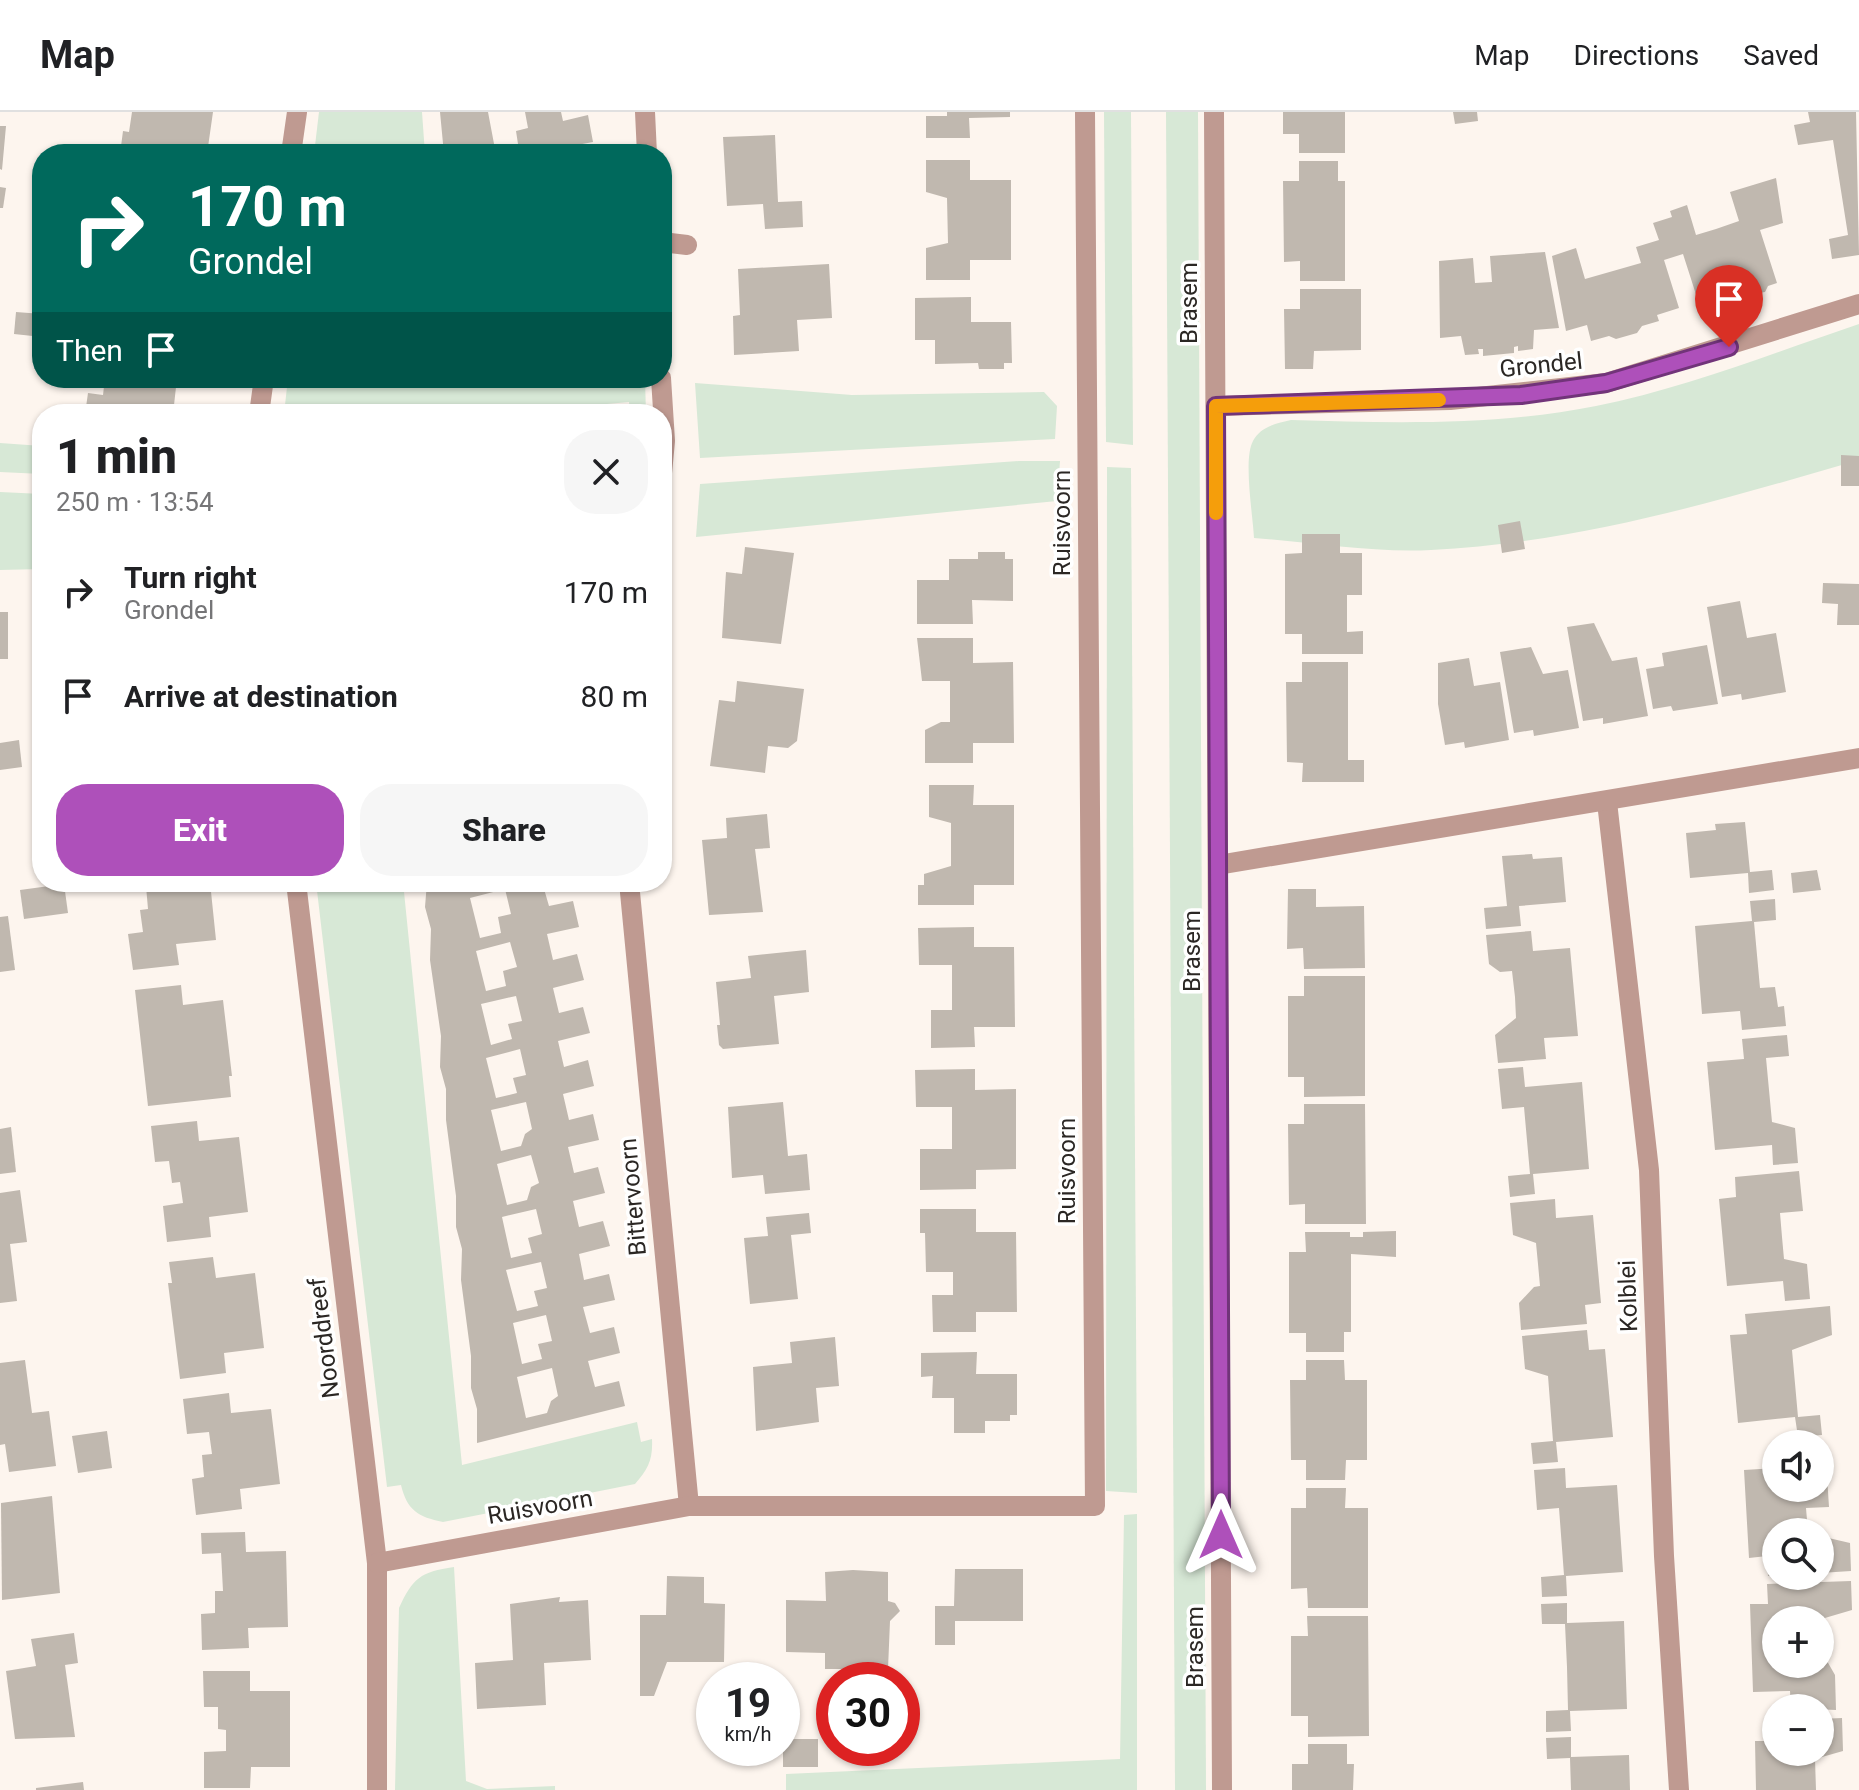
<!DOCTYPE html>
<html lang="en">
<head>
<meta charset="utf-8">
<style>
  :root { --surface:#fff; --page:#f6f6f6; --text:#202124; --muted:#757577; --line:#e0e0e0; --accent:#ae50ba }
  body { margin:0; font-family:Roboto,sans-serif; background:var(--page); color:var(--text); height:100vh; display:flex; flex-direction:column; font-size:30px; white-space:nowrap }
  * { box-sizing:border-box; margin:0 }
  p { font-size:26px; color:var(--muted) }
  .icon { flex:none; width:44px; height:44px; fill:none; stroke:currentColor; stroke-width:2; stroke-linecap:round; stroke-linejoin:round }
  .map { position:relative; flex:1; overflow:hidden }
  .details { position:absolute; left:32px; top:292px; width:640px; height:488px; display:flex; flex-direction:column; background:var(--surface); border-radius:32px; box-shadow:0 2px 6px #0004 }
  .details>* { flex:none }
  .hud { position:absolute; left:32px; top:32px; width:640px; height:244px; border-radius:32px; box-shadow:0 2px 6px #0004; background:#00695c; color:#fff; overflow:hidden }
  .controls { position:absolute; left:1762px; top:1318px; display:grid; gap:16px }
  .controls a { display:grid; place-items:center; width:72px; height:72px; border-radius:50%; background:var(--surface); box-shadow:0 2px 6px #0004; font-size:40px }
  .speed { position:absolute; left:696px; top:1550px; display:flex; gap:16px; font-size:40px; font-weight:700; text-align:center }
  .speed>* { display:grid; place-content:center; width:104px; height:104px; border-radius:50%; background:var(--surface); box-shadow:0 2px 6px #0004; line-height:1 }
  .speed small { font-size:20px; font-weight:400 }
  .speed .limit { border:12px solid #d22; background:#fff; color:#111 }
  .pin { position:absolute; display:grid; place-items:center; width:68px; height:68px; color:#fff; margin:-82px -34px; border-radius:50% 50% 50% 0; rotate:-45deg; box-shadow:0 0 8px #0007 }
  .pin .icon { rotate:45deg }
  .me { position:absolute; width:88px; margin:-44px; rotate:0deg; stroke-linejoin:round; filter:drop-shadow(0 0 6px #0008) }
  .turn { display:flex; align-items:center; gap:28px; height:168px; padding:0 24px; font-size:36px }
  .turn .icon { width:104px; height:104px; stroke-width:2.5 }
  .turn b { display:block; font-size:56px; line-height:68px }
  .then { display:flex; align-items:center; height:76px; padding:0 24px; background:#0003; gap:16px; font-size:30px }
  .round { display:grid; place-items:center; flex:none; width:84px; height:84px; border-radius:32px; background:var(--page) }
  .overview { display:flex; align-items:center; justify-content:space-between; height:136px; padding:0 24px }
  h1 { font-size:48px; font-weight:800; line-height:60px }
  .action { display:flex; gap:16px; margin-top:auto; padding:16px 24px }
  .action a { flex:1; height:92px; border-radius:32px; background:var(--accent); color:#fff; font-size:32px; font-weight:800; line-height:92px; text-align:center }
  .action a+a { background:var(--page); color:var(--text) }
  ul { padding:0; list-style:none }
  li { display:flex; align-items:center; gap:24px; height:104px; padding:0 24px }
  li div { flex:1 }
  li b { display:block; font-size:30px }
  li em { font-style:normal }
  header { display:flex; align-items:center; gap:48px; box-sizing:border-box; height:112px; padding:0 40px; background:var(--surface); border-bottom:2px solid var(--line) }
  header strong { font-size:38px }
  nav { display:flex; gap:44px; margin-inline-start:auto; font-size:28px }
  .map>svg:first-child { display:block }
  .green { fill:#d7e8d6 }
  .building { fill:#c0b8af; fill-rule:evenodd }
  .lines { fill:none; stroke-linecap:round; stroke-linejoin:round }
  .minor { stroke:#bf9a91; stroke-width:20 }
  .route-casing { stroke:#713479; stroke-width:20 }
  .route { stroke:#ae50ba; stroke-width:14 }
  .slow { stroke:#f59e0b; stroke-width:14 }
  .labels { text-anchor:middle; stroke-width:7; stroke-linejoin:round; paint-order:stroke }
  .street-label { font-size:24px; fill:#2b2724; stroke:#fff }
</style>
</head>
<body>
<header>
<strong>Map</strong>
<nav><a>Map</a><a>Directions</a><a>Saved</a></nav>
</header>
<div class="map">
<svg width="1859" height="1678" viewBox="0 0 1859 1678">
  <rect width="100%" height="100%" fill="#fdf5ee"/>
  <!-- green -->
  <g class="green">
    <polygon points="319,0 422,0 425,42 314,42"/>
    <polygon points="1104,0 1131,0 1133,333 1106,330"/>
    <polygon points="1166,0 1198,0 1206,1678 1175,1678"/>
    <path d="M 1859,212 L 1859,348 C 1718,389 1578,431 1431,438 C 1373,441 1312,430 1254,426 C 1253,404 1243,347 1253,329 C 1260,315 1277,311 1291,308 C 1393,311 1496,314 1596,294 C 1686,276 1773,241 1859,212 Z"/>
    <polygon points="288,266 645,266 646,302 630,302 629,290 596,293 596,302 284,302"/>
    <polygon points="695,271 852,283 1044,280 1057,294 1055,327 700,346"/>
    <polygon points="0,331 42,334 42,362 0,360"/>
    <polygon points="1019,349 1060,349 1057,389 696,425 700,372"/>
    <polygon points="1107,355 1131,356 1137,1381 1106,1379"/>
    <polygon points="0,380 42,382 42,457 0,458"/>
    <path d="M 316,770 L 403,770 L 462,1353 L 637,1310 L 641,1330 L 652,1327 C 653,1348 648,1357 635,1372 L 443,1410 C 418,1405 407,1398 401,1373 L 387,1375 Z"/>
    <polygon points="1137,1402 1137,1678 786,1678 786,1662 1120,1647 1124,1403"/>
    <path d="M 454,1455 L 466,1669 L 487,1677 L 555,1674 L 555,1678 L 395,1678 L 399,1496 C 413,1466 420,1460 454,1455 Z"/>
  </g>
  <!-- building -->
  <g class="building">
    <polygon points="132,0 213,0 207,42 120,42 123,19 129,20"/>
    <polygon points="440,0 488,0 495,37 518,32 516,19 528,16 525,0 561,0 563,9 588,3 593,30 561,36 562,42 444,42"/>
    <polygon points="947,0 1010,0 1010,5 969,6 970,26 926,26 926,4 947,4"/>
    <polygon points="1283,0 1345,0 1345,41 1299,41 1299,22 1283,22"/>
    <polygon points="1453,0 1477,0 1478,9 1455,12"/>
    <polygon points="1808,0 1856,0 1859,143 1832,147 1829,127 1848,123 1833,28 1798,33 1794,13 1810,10"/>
    <polygon points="0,14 6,14 2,58 0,57"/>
    <polygon points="775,23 778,90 802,89 803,115 765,117 763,92 727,94 723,25"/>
    <polygon points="926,48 970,48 970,68 1011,68 1011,148 970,148 970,168 926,168 926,136 948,131 947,86 926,80"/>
    <polygon points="1299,49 1338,49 1338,69 1345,69 1345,169 1300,169 1300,149 1284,150 1283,69 1299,69"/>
    <polygon points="1776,66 1783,111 1760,118 1777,171 1768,174 1765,180 1732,185 1728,191 1716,196 1709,192 1700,195 1683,142 1664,148 1679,196 1657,203 1659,209 1642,214 1637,221 1616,227 1609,224 1591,229 1587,213 1566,219 1552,144 1576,136 1585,167 1641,151 1636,135 1659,128 1653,111 1672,105 1670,99 1687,93 1696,123 1716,117 1739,109 1730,80"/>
    <polygon points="0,75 6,76 3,96 0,96"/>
    <polygon points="1545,140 1559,216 1534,218 1533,237 1518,239 1518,234 1514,235 1514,241 1483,244 1483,237 1478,237 1479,242 1465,243 1461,224 1440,226 1439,149 1473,146 1475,171 1492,170 1490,144"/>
    <polygon points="829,152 832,206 797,208 799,239 734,243 733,204 740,203 738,157"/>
    <polygon points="1300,177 1361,177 1361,238 1314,239 1313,257 1285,257 1284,197 1300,197"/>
    <polygon points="971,185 971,210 1011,210 1012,251 1004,251 1004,257 979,257 978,251 935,252 935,228 915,228 915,186"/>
    <polygon points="16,200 42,202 42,225 14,222"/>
    <polygon points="105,266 177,266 173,302 85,302 88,281 103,283"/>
    <polygon points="1841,343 1859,344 1859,374 1841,374"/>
    <polygon points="1520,409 1525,437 1502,441 1498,413"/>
    <polygon points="1302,422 1340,422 1340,441 1362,441 1362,483 1347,483 1347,520 1363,519 1363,542 1302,542 1302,522 1285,522 1285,442 1302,441"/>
    <polygon points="745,435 794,441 781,532 722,526 726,460 742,462"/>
    <polygon points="978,440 1005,440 1005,447 1013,447 1013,489 972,488 973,512 917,512 917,468 949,468 949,447 978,447"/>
    <polygon points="1823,471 1859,472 1859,513 1837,513 1838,492 1822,491"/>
    <polygon points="1740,489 1747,526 1776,521 1786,580 1742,588 1741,582 1722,585 1707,495"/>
    <rect x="0" y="500" width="8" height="47"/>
    <polygon points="1594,511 1612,549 1637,545 1648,604 1603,612 1603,606 1583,609 1567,515"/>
    <polygon points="917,526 973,526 973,551 1013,550 1014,631 973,631 973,651 925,651 925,618 941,610 950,610 950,569 922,569"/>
    <polygon points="1707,533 1718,592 1673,599 1671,594 1653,597 1646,557 1664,554 1662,541"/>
    <polygon points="1531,535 1543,562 1568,558 1579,616 1534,624 1533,618 1514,621 1500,540"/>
    <polygon points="1469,546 1474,574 1500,570 1509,628 1465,636 1464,630 1445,633 1438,592 1438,551"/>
    <polygon points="1302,550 1348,550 1348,648 1364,648 1364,670 1302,670 1303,651 1287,650 1286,570 1302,570"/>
    <polygon points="737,569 804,577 797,629 788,636 768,634 765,661 710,654 719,588 735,590"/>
    <polygon points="19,628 22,655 0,658 0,631"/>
    <polygon points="929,673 974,673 973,693 1014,693 1014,773 974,773 974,793 918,793 918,773 924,773 924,762 951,754 951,711 929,705"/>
    <polygon points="767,702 770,736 755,737 763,800 709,803 702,728 727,726 726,706"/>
    <polygon points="1745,710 1750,760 1772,758 1774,778 1749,781 1748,761 1690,766 1686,721 1716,718 1715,712"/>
    <polygon points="1532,742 1533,747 1562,745 1566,790 1519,794 1521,814 1486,817 1484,796 1507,794 1502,744"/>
    <polygon points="1817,758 1821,778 1793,781 1791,761"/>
    <polygon points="125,770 210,770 216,828 176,832 179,853 133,858 128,822 143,820 140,798 148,797 146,774 126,776"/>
    <path d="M 427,770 L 542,770 L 549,794 L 573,789 L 579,815 L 547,822 L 553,848 L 577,842 L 584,868 L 553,876 L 559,901 L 583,895 L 590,921 L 558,929 L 564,955 L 588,948 L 594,974 L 563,982 L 569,1008 L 593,1002 L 599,1028 L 568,1035 L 574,1061 L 598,1055 L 605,1081 L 573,1089 L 579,1115 L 603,1109 L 610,1134 L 579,1142 L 584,1168 L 609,1162 L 615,1188 L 583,1195 L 590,1221 L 614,1215 L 620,1241 L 588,1249 L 595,1275 L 619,1269 L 625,1294 L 477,1331 L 477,1297 L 471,1276 L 471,1244 L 461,1168 L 462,1137 L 456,1115 L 456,1084 L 446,1008 L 446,977 L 440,955 L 441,924 L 430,848 L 431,817 L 425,795 ZM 505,777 L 511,802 L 498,805 L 501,821 L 480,826 L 470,786 ZM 510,830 L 517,855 L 503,859 L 506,874 L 486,879 L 476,839 ZM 516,884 L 522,909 L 508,912 L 512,927 L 491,933 L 481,892 ZM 520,937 L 526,963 L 513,966 L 517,981 L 496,986 L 486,946 ZM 526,990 L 532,1017 L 525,1022 L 521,1034 L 501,1039 L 491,998 ZM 531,1043 L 539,1071 L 531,1075 L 527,1088 L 507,1093 L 497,1052 ZM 536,1097 L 542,1122 L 528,1126 L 532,1141 L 511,1146 L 502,1105 ZM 541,1150 L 547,1176 L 534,1179 L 538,1194 L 517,1199 L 506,1158 ZM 546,1203 L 552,1229 L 538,1232 L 542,1247 L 522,1252 L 513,1211 ZM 552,1256 L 558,1284 L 551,1289 L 547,1301 L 526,1306 L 517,1265 Z"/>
    <polygon points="64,772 68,801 24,807 20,778"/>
    <polygon points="1288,777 1316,777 1316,795 1364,794 1365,856 1304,857 1303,836 1287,837"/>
    <polygon points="1775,787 1776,808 1754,810 1760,876 1775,875 1778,895 1784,894 1786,914 1742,918 1740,899 1702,902 1695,814 1752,809 1750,789"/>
    <polygon points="8,804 15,858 0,860 0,805"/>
    <polygon points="974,815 974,835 1014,835 1015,915 974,915 975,935 931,936 931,898 952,898 952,853 919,853 918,816"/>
    <polygon points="1531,819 1533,839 1570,836 1578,924 1544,926 1546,947 1498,951 1495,923 1516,906 1515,885 1512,859 1500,860 1489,852 1486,823"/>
    <polygon points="806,838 809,880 774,884 779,932 723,937 719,933 717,913 720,913 716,870 751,866 748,844"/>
    <polygon points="1304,864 1365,864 1365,984 1304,985 1304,965 1288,965 1288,884 1304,884"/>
    <polygon points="181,873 183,893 223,888 232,964 229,964 231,985 148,994 135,878"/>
    <polygon points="1787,923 1789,944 1766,946 1772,1010 1795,1016 1798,1051 1773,1053 1772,1033 1715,1038 1707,950 1744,947 1742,927"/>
    <polygon points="1523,955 1525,975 1582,970 1589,1057 1533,1062 1535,1082 1510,1085 1508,1064 1530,1062 1524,995 1502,997 1498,957"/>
    <polygon points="975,957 975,978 1016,977 1016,1057 976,1058 976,1077 920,1078 920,1037 952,1037 952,995 916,995 915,958"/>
    <polygon points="783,990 788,1044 807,1042 810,1078 765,1082 763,1063 732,1066 728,995"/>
    <polygon points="1304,992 1365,992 1366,1112 1305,1112 1305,1092 1289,1093 1288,1012 1304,1012"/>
    <polygon points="197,1009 199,1029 239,1025 248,1100 209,1105 211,1125 167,1130 163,1094 183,1091 180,1070 172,1071 169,1049 155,1050 151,1014"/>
    <polygon points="11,1015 16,1060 0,1062 0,1017"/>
    <polygon points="1799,1059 1803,1099 1780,1101 1782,1125 1784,1147 1807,1152 1810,1187 1785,1189 1783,1169 1727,1174 1719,1087 1736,1085 1735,1065"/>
    <polygon points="20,1078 27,1130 10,1132 17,1189 0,1191 0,1081"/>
    <polygon points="1555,1087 1556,1106 1593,1103 1601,1191 1585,1193 1587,1212 1521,1218 1519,1191 1534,1175 1540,1174 1538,1152 1536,1131 1513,1123 1510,1091"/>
    <polygon points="920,1097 976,1097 976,1120 1016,1120 1017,1200 976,1200 976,1220 933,1220 932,1183 953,1183 953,1160 926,1160 925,1121 920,1121"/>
    <polygon points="809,1101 811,1121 791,1123 798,1187 750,1192 744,1126 768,1124 766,1105"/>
    <polygon points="1396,1119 1396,1145 1351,1142 1351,1220 1344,1220 1344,1240 1306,1240 1306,1221 1289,1221 1289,1140 1306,1140 1305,1120 1350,1120 1350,1125 1363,1125 1363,1120"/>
    <polygon points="213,1145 216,1166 255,1161 264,1236 224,1241 226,1261 180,1267 168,1171 172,1171 169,1150"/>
    <polygon points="1830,1194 1832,1223 1792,1238 1798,1305 1820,1303 1822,1323 1798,1325 1795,1305 1738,1311 1730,1223 1747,1222 1745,1202"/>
    <polygon points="1587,1218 1589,1238 1605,1237 1613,1325 1556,1330 1558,1350 1533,1352 1531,1331 1553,1329 1548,1264 1525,1257 1522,1224"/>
    <polygon points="835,1225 839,1274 816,1276 819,1310 756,1319 753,1255 792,1251 790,1230"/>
    <polygon points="977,1240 976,1262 1017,1262 1017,1303 1010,1303 1010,1309 985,1309 985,1321 954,1321 954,1286 932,1286 933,1264 921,1265 921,1241"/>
    <polygon points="25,1248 32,1301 49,1299 56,1354 9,1360 5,1332 0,1333 0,1251"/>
    <polygon points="1306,1248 1344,1248 1345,1268 1367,1268 1367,1348 1346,1348 1345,1368 1306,1368 1306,1348 1291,1348 1290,1268 1306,1268"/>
    <polygon points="229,1281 231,1301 271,1297 280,1372 240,1377 242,1397 196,1403 192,1367 204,1365 202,1343 212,1342 209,1320 187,1322 183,1287"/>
    <polygon points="107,1319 112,1356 78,1361 72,1324"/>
    <polygon points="1820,1333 1825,1333 1829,1395 1806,1396 1808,1420 1776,1420 1776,1464 1768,1464 1767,1444 1749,1446 1744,1358 1776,1356 1776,1376 1820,1376"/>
    <polygon points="1565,1356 1566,1376 1617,1373 1623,1460 1566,1464 1567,1484 1542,1485 1541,1465 1564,1463 1559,1396 1537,1398 1534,1358"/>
    <polygon points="1306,1376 1346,1376 1345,1396 1368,1396 1368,1496 1308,1496 1307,1476 1291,1477 1291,1396 1306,1396"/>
    <polygon points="52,1384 60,1481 2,1488 1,1391"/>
    <polygon points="245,1420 246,1440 286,1439 288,1515 248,1516 249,1536 202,1538 201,1502 215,1501 215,1479 223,1479 221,1441 202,1442 201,1421"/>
    <polygon points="1820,1424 1850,1431 1851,1459 1820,1461"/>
    <polygon points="955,1457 1023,1457 1023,1509 955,1509 955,1533 935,1533 935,1494 954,1494"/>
    <polygon points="853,1458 888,1460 888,1489 895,1491 900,1499 890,1509 888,1557 879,1557 879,1568 845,1568 845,1557 825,1557 825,1541 786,1540 786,1488 826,1489 825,1460"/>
    <polygon points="667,1464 704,1465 704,1491 725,1492 724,1550 667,1550 654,1584 640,1584 640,1503 666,1503"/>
    <polygon points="1851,1469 1852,1498 1818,1508 1776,1508 1776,1552 1827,1549 1835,1563 1836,1598 1791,1596 1790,1579 1753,1580 1750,1492 1768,1492 1767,1472"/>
    <polygon points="560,1485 559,1490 588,1488 591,1548 544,1551 546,1593 477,1597 475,1551 513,1548 510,1492"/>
    <polygon points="1567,1491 1567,1511 1624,1509 1627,1597 1570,1599 1571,1619 1546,1620 1546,1599 1568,1598 1567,1555 1565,1512 1542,1512 1541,1492"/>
    <polygon points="1307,1504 1368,1504 1369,1624 1308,1625 1308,1604 1291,1604 1291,1524 1308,1524"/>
    <polygon points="74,1521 78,1551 65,1553 75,1625 15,1627 6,1559 36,1554 31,1527"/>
    <polygon points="203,1559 250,1559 250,1579 290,1579 290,1655 251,1655 250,1676 204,1676 204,1640 226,1639 226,1618 218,1617 218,1595 204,1595"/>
    <polygon points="1842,1606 1843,1639 1815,1647 1816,1678 1756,1678 1755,1629 1772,1629 1772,1608 1776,1608 1776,1640 1820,1640 1820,1607"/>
    <polygon points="1571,1625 1571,1645 1629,1643 1630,1678 1571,1678 1570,1646 1547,1647 1546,1626"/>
    <rect x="783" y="1627" width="35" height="28"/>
    <polygon points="1308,1632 1347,1632 1347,1652 1354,1652 1353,1678 1292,1678 1292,1652 1308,1652"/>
    <polygon points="83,1670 84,1678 36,1678 36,1676"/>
  </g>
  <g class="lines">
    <!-- minor -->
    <g class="minor">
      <polyline points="645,0 647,42"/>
      <polyline points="1214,0 1222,1678"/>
      <polyline points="291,42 297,0"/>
      <polyline points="662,130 687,133"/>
      <polyline points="661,266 665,329 662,361"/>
      <polyline points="1216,294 1450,288 1606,271 1859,192"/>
      <polyline points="259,302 264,266"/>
      <polyline points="1607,690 1649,1058 1664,1444 1679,1678"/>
      <polyline points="1218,753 1859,646"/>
      <polyline points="296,770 377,1451 377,1678"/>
      <polyline points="629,770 689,1394"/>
      <polyline points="377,1451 689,1394 1095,1394 1085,0"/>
    </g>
  </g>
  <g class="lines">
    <!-- route casing -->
    <g class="route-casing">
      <polyline id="route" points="1221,1423 1216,294 1521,283 1606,271 1729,235"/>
    </g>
    <!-- route -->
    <use href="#route" class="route"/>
    <!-- slow -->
    <polyline class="slow" points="1216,401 1216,294 1439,288"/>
  </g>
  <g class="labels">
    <!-- street labels -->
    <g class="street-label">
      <text transform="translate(1189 191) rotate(-90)" y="8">Brasem</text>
      <text transform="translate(1541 253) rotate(-6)" y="8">Grondel</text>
      <text transform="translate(1062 411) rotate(-90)" y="8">Ruisvoorn</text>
      <text transform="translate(1192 839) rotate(-90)" y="8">Brasem</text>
      <text transform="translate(1067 1059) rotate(-90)" y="8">Ruisvoorn</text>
      <text transform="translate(633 1085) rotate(-95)" y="8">Bittervoorn</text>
      <text transform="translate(1628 1184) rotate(-92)" y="8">Kolblei</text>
      <text transform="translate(324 1226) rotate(-97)" y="8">Noorddreef</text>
      <text transform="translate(540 1395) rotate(-10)" y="8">Ruisvoorn</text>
      <text transform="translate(1195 1535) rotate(-90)" y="8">Brasem</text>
    </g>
  </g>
</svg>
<div class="controls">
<a><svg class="icon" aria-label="sound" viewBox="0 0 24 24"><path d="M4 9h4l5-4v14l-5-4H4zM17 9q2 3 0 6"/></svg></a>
<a><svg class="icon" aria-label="search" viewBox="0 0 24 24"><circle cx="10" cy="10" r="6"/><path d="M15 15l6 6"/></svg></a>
<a>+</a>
<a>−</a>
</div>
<div class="speed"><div>19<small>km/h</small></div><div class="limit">30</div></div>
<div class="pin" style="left:1729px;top:235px;background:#d93025"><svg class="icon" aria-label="arrive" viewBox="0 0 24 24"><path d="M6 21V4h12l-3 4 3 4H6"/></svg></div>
<svg class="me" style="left:1221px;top:1423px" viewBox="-20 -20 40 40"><path d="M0-17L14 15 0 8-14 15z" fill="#ae50ba" stroke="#fff" stroke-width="4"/></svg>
<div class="hud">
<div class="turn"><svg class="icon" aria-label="right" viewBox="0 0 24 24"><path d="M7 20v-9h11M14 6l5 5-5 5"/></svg><div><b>170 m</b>Grondel</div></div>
<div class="then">Then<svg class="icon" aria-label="arrive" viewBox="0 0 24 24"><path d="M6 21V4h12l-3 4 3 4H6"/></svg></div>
</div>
<section class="details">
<div class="overview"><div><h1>1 min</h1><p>250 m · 13:54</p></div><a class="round"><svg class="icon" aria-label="close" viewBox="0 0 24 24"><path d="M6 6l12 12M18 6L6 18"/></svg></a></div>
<ul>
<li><svg class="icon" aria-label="right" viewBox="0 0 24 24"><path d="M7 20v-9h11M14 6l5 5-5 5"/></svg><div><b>Turn right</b><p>Grondel</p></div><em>170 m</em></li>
<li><svg class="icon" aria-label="arrive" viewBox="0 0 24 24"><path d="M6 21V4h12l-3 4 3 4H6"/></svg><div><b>Arrive at destination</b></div><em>80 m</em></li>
</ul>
<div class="action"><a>Exit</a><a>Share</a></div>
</section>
</div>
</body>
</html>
